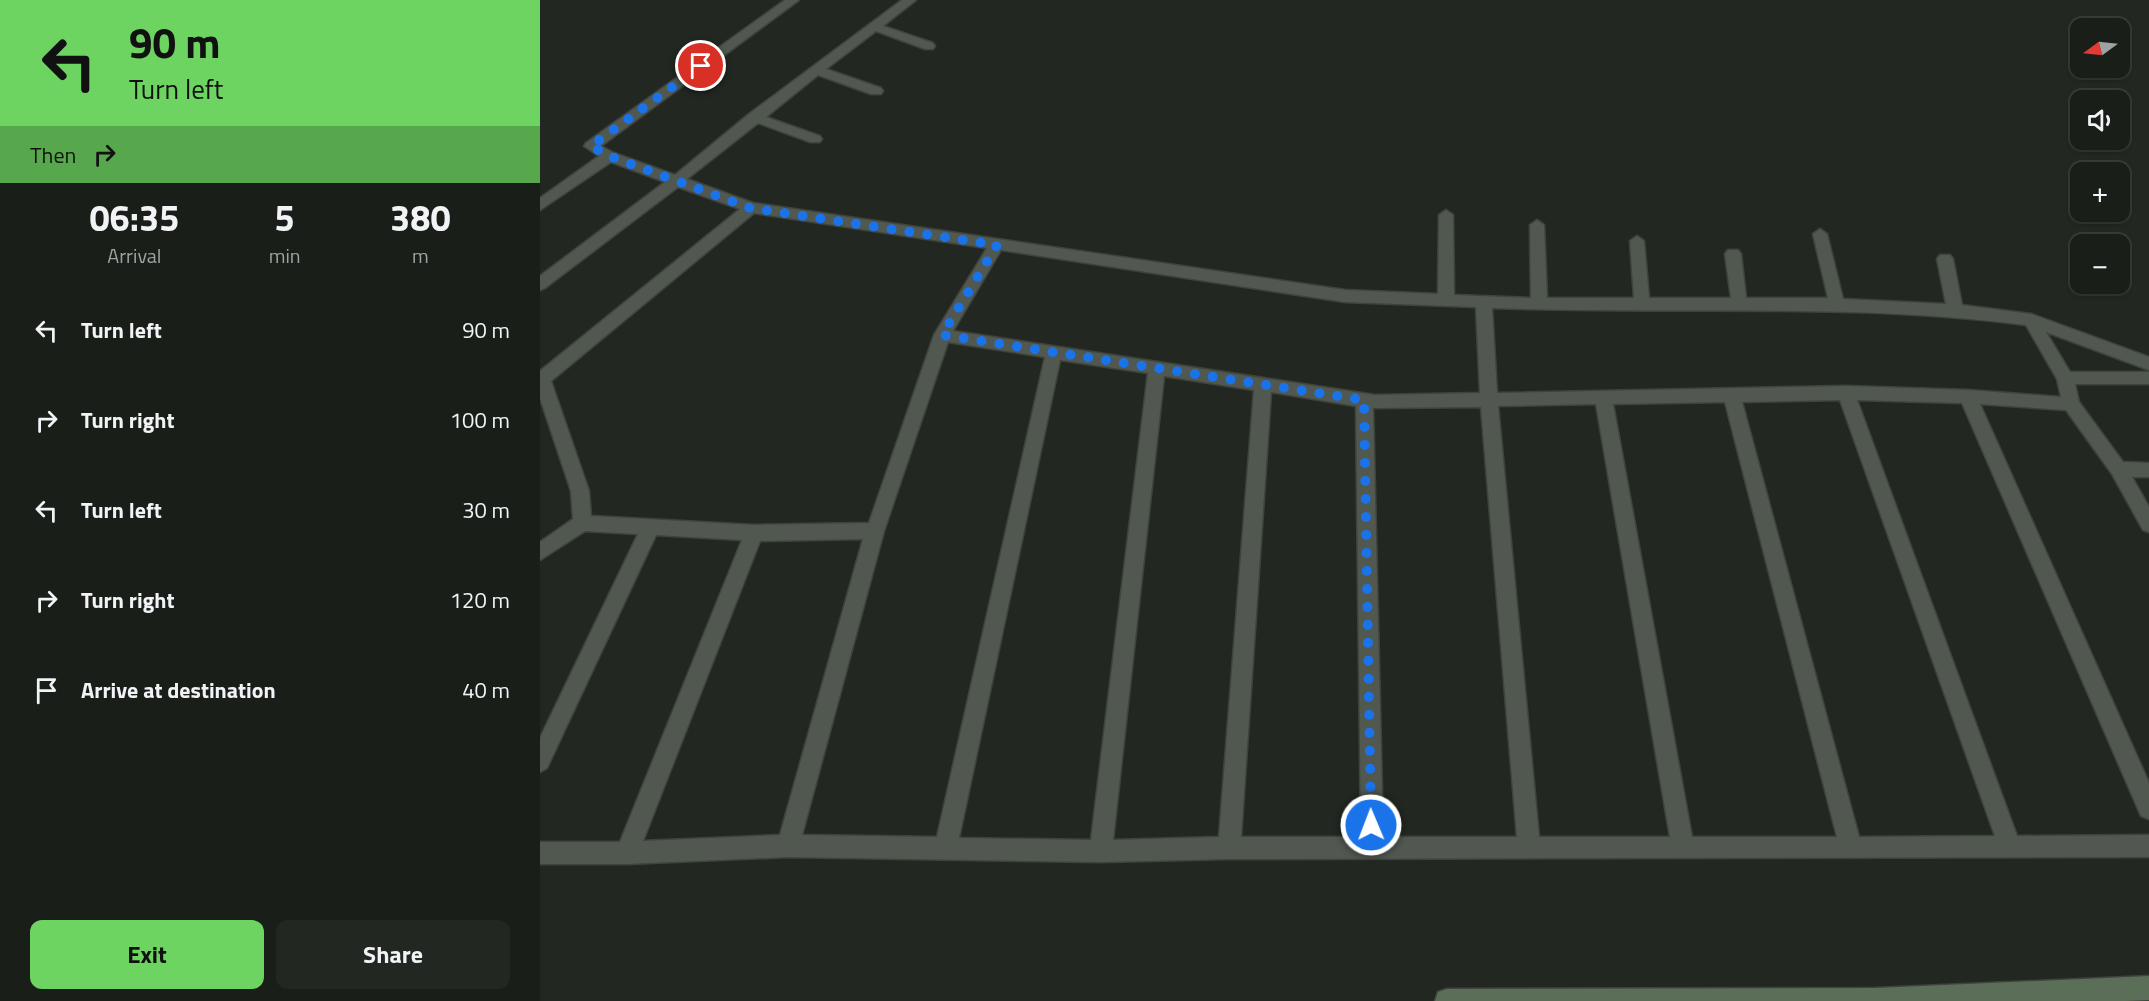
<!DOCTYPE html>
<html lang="en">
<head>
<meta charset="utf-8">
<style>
  :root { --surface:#1a1e19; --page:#232722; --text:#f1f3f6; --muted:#9fa2a2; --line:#383c38; --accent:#6dd361 }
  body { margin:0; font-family:"Titillium Web",sans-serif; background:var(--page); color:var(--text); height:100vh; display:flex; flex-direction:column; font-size:22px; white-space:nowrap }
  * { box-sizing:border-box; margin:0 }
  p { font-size:20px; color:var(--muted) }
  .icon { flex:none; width:33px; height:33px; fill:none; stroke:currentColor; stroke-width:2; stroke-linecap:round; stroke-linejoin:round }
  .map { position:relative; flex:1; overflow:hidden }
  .panel { display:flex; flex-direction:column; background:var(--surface); width:540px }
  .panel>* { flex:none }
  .hud { background:#6dd361; color:#111; overflow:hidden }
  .needle { width:39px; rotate:255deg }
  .controls { position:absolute; left:1530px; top:18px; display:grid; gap:12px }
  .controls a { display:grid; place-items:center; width:60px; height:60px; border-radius:12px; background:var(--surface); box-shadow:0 2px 4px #0004,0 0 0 2px var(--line); font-size:30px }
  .pin { position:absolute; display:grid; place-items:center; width:51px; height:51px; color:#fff; margin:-26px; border:3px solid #fff; border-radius:50%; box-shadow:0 2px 6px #0007 }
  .me { position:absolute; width:66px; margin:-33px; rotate:359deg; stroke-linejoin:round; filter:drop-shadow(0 0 4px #0008) }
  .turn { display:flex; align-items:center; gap:21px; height:126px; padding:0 30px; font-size:27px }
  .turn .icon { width:78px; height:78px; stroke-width:2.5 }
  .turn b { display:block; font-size:42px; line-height:51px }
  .then { display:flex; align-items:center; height:57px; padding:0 30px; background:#0003; gap:12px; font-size:22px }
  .eta { display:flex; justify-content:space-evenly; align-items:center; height:102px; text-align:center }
  .eta b { font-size:36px; font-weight:700; line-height:42px }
  .action { display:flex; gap:12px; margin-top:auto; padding:12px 30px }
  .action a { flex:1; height:69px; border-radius:12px; background:var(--accent); color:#111; font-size:24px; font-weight:700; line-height:69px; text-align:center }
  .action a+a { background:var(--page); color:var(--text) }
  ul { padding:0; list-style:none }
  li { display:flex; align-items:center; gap:18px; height:90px; padding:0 30px }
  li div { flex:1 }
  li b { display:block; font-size:22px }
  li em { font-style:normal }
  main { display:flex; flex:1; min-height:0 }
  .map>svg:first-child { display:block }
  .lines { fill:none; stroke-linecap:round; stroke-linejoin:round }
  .street-casing { stroke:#3e433d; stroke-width:3 }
  .secondary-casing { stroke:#3e433d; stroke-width:3 }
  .street { fill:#515850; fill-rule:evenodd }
  .secondary { fill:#5b6e58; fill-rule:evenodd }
  .route { stroke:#1a73e8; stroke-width:10; stroke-dasharray:0 18 }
</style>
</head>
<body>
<main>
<section class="panel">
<div class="hud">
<div class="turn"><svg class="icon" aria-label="left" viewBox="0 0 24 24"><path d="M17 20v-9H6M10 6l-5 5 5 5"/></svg><div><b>90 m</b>Turn left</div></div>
<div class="then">Then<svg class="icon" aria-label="right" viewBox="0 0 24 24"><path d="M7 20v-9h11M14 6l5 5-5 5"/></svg></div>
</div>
<div class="eta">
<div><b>06:35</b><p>Arrival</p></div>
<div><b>5</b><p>min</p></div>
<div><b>380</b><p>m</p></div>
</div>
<ul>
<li><svg class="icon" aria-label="left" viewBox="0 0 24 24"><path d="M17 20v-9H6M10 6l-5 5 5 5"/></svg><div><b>Turn left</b></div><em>90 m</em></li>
<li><svg class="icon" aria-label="right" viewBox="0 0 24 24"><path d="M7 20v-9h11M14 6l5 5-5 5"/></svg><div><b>Turn right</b></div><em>100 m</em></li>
<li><svg class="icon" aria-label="left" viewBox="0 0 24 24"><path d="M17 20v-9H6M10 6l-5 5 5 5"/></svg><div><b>Turn left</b></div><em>30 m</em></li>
<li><svg class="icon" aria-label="right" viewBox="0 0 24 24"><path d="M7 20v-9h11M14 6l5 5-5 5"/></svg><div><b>Turn right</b></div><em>120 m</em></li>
<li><svg class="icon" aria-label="arrive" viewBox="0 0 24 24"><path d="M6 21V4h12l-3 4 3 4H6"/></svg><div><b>Arrive at destination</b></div><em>40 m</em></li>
</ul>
<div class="action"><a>Exit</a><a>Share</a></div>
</section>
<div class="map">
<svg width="1609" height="1001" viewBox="0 0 1609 1001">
  <rect width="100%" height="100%" fill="#222821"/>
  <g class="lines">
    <!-- street casing -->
    <g class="street-casing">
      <path id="street" d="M 245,0 L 259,0 L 61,146 L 74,153 L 135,175 L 209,114 L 362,0 L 376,0 L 343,26 L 393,43 L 395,46 L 393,49 L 385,49 L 336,31 L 286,69 L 341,88 L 343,91 L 341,94 L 331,94 L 278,75 L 226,117 L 280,136 L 282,139 L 280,142 L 270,142 L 218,123 L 147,179 L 213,203 L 805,290 L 898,294 L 899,215 L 906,210 L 913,215 L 914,295 L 991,298 L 990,225 L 997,220 L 1004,225 L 1007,298 L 1094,298 L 1090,241 L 1097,236 L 1104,241 L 1109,298 L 1191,298 L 1185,254 L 1188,250 L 1198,250 L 1201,254 L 1206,298 L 1288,298 L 1273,234 L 1280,229 L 1287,234 L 1303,299 L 1406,304 L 1397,259 L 1400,255 L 1410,255 L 1413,259 L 1422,305 L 1491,314 L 1609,357 L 1609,370 L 1506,332 L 1530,372 L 1609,372 L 1609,384 L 1535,384 L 1539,402 L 1583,462 L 1609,463 L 1609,477 L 1592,477 L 1609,507 L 1609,532 L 1603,530 L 1572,474 L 1526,410 L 1440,404 L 1609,783 L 1609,819 L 1601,816 L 1422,403 L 1317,400 L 1477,836 L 1609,835 L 1609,857 L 689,859 L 561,862 L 248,857 L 87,864 L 0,864 L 0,842 L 80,842 L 202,540 L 116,535 L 7,768 L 0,772 L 0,738 L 98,534 L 45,531 L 0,560 L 0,542 L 33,519 L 31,491 L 0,398 L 0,371 L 200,209 L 138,187 L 5,288 L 0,290 L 0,276 L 125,182 L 71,162 L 0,210 L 0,198 L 59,156 L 44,146 L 46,143 ZM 214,213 L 447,248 L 394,335 L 329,523 L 214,525 L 51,516 L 49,491 L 11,381 ZM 461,250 L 805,302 L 936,307 L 940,393 L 835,395 L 413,331 ZM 952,308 C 1131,315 1308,302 1486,325 L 1517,379 L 1521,397 L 1428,390 L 1306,386 L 957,393 ZM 408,342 L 505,357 L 397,837 L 262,835 L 344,531 ZM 520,360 L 608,373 L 551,840 L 419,838 ZM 624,376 L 714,390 L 679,837 L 573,840 ZM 731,392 L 816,406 L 821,837 L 701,837 ZM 1300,400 L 1455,836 L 1319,837 L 1202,402 ZM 1185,402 L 1297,837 L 1152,837 L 1073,404 ZM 1056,404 L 1130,837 L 999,837 L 958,406 ZM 941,407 L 977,837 L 843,837 L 833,408 ZM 323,539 L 240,835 L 103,841 L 220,541 Z"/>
    </g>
    <!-- secondary casing -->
    <g class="secondary-casing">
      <polygon id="secondary" points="1609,976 1609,1000 1586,1001 895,1001 898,992 907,989 1336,988"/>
    </g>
    <!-- street -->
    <use href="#street" class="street"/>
    <!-- secondary -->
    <use href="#secondary" class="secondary"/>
  </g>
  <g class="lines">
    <!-- route -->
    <polyline class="route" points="161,66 51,146 69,156 210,208 457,245 402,335 824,400 831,825"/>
  </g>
</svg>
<div class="controls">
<a><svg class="needle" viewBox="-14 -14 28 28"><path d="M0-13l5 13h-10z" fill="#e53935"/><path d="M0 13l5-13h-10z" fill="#9fa2a2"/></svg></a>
<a><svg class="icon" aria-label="sound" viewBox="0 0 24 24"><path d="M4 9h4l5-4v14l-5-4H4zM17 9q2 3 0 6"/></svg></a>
<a>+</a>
<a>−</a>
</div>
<div class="pin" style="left:161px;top:66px;background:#d93025"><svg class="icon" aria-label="arrive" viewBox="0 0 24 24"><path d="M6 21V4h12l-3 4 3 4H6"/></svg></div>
<svg class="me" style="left:831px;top:825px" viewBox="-20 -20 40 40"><circle r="17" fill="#1a73e8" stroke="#fff" stroke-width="3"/><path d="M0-11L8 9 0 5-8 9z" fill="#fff"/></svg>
</div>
</main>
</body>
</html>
